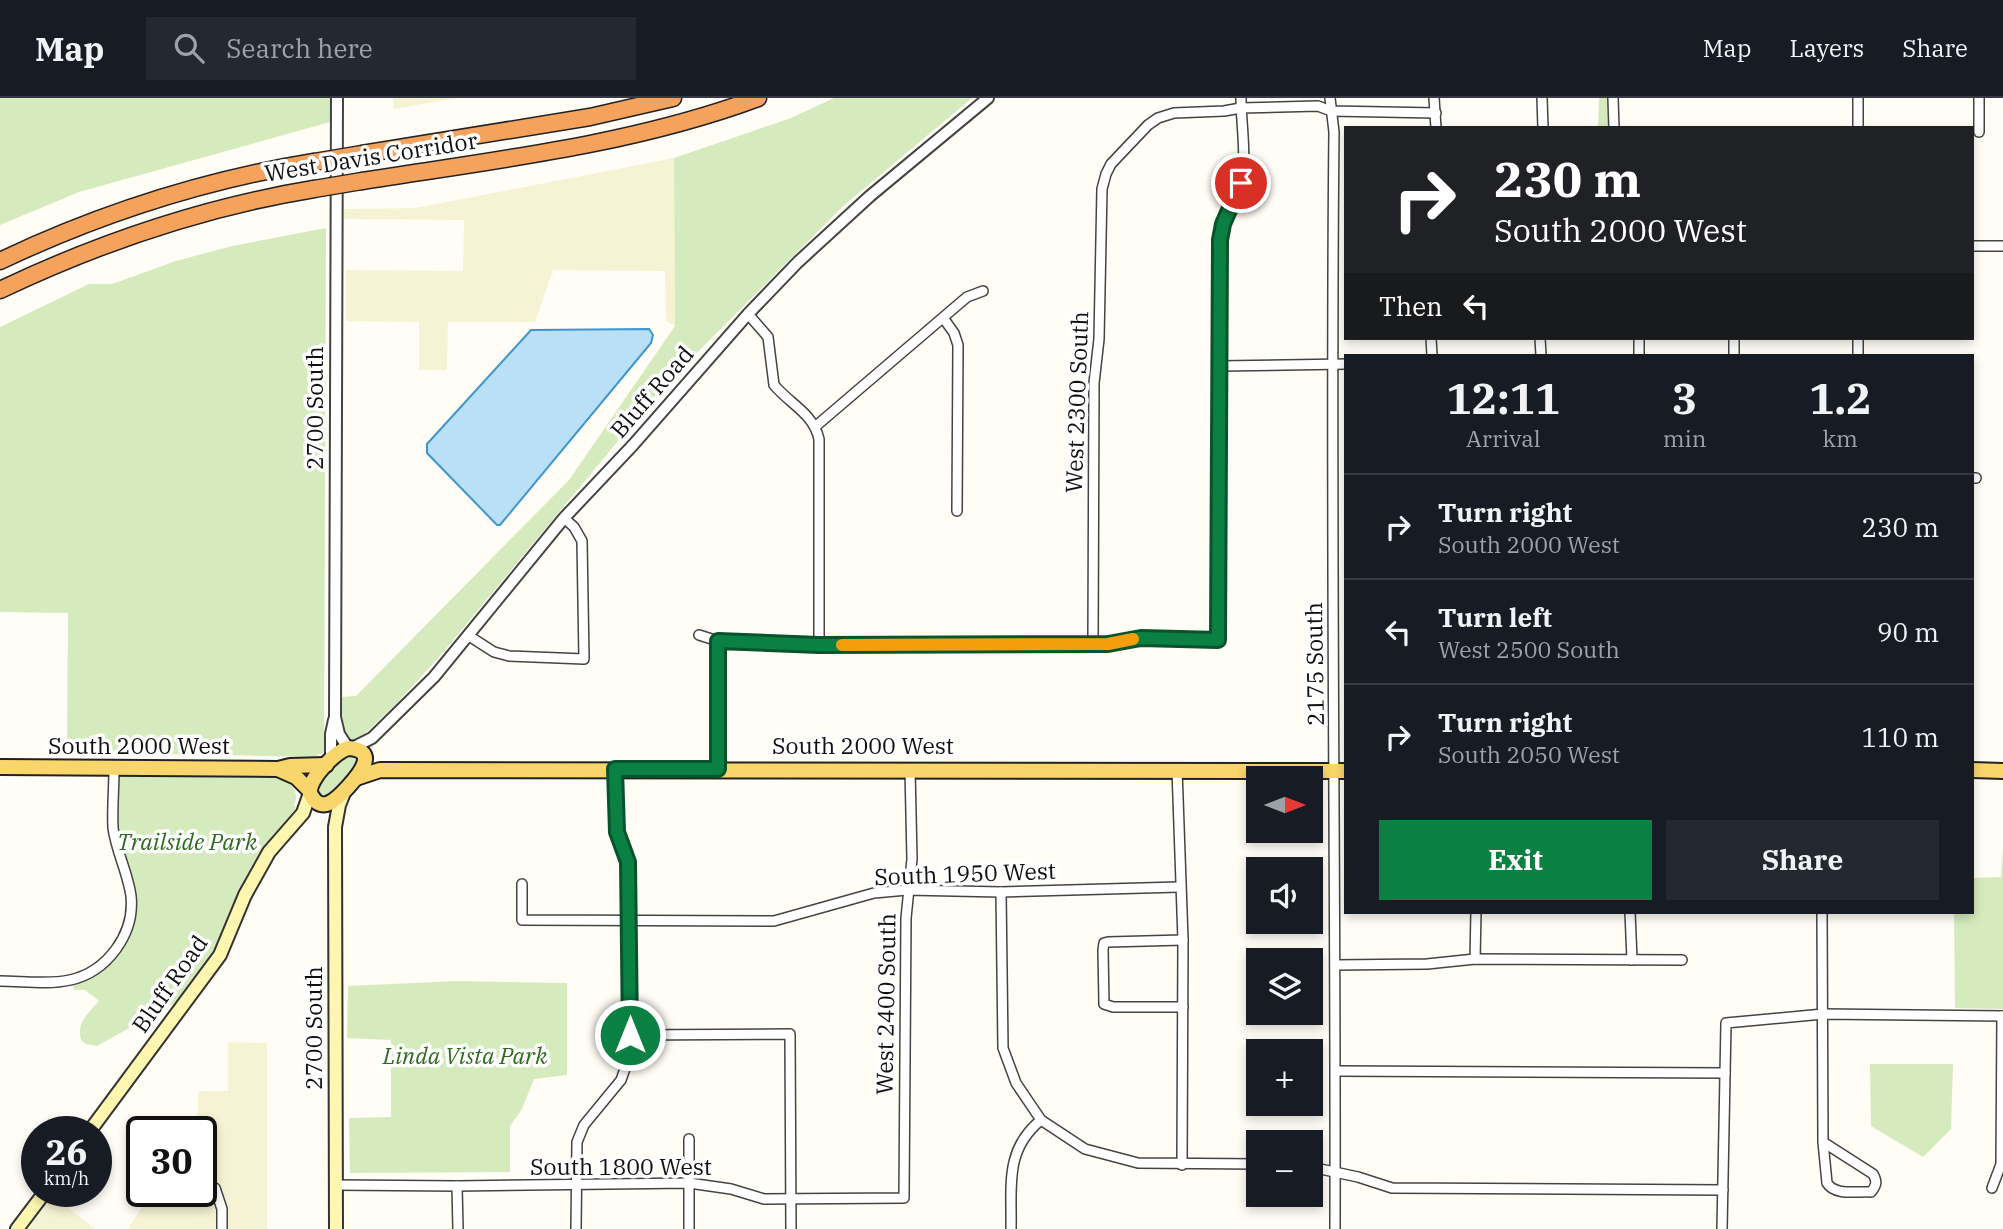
<!DOCTYPE html>
<html lang="en">
<head>
<meta charset="utf-8">
<style>
  :root { --surface:#171b24; --page:#242831; --text:#f1f3f6; --muted:#9ea1a6; --line:#363941; --accent:#0b8043 }
  body { margin:0; font-family:"IBM Plex Serif",serif; background:var(--page); color:var(--text); height:100vh; display:flex; flex-direction:column; font-size:26px; white-space:nowrap }
  * { box-sizing:border-box; margin:0 }
  p { font-size:23px; color:var(--muted) }
  .icon { flex:none; width:38px; height:38px; fill:none; stroke:currentColor; stroke-width:2; stroke-linecap:round; stroke-linejoin:round }
  .map { position:relative; flex:1; overflow:hidden }
  .panel { position:absolute; left:1344px; top:256px; width:630px; height:560px; display:flex; flex-direction:column; background:var(--surface); border-radius:0px; box-shadow:0 4px 10px #0003 }
  .panel>* { flex:none }
  .guide { position:absolute; left:1344px; top:28px; width:630px; height:214px; border-radius:0px; box-shadow:0 4px 10px #0003; background:#202124; color:#fff; overflow:hidden }
  .needle { width:46px; rotate:90deg }
  .buttons { position:absolute; left:1246px; top:668px; display:grid; gap:14px }
  .buttons a { display:grid; place-items:center; width:77px; height:77px; border-radius:0px; background:var(--surface); box-shadow:0 4px 10px #0003; font-size:35px }
  .speed { position:absolute; left:21px; top:1018px; display:flex; gap:14px; font-size:35px; font-weight:700; text-align:center }
  .speed>* { display:grid; place-content:center; width:91px; height:91px; border-radius:50%; background:var(--surface); box-shadow:0 4px 10px #0003; line-height:1 }
  .speed small { font-size:18px; font-weight:400 }
  .speed .limit { border:4px solid #111; border-radius:10px; background:#fff; color:#111 }
  .pin { position:absolute; display:grid; place-items:center; width:60px; height:60px; color:#fff; margin:-30px; border:4px solid #fff; border-radius:50%; box-shadow:0 2px 7px #0007 }
  .me { position:absolute; width:77px; margin:-38px; rotate:0deg; stroke-linejoin:round; filter:drop-shadow(0 0 5px #0008) }
  .turn { display:flex; align-items:center; gap:24px; height:147px; padding:0 35px; font-size:32px }
  .turn .icon { width:91px; height:91px; stroke-width:2.5 }
  .turn b { display:block; font-size:49px; line-height:60px }
  .then { display:flex; align-items:center; height:66px; padding:0 35px; background:#0003; gap:14px; font-size:26px }
  .eta { display:flex; justify-content:space-evenly; align-items:center; height:119px; text-align:center }
  .eta b { font-size:42px; font-weight:700; line-height:49px }
  .cta { display:flex; gap:14px; margin-top:auto; padding:14px 35px }
  .cta a { flex:1; height:80px; border-radius:0px; background:var(--accent); color:#fff; font-size:28px; font-weight:700; line-height:80px; text-align:center }
  .cta a+a { background:var(--page); color:var(--text) }
  ul { padding:0; list-style:none }
  li { display:flex; align-items:center; gap:21px; height:105px; padding:0 35px; border-top:2px solid var(--line) }
  li div { flex:1 }
  li b { display:block; font-size:26px }
  li em { font-style:normal }
  header { display:flex; align-items:center; gap:42px; box-sizing:border-box; height:98px; padding:0 35px; background:var(--surface); border-bottom:2px solid var(--line) }
  header strong { font-size:33px }
  nav { display:flex; gap:38px; margin-inline-start:auto; font-size:24px }
  .search { width:490px; height:63px; background:var(--page); display:flex; align-items:center; gap:18px; box-sizing:border-box; padding:0 24px; border-radius:0px; color:var(--muted); font-size:26px }
  .map>svg:first-child { display:block }
  .farmland { fill:#f6f3d4 }
  .green { fill:#d5ebbd }
  .water { fill:#b9e0f7; stroke:#3f96cf; stroke-width:2 }
  .lines { fill:none; stroke-linecap:round; stroke-linejoin:round }
  .minor-casing { stroke:#444; stroke-width:12 }
  .tertiary-casing { stroke:#444; stroke-width:14 }
  .secondary-casing { stroke:#333; stroke-width:16 }
  .primary-casing { stroke:#222; stroke-width:18 }
  .motorway-casing { stroke:#222; stroke-width:19 }
  .minor { stroke:#fff; stroke-width:9 }
  .tertiary { stroke:#fff; stroke-width:10 }
  .secondary { stroke:#fff6b0; stroke-width:12 }
  .primary { stroke:#f9d66b; stroke-width:14 }
  .motorway { stroke:#f5a25d; stroke-width:16 }
  .motorway-bridge-casing { stroke:#222; stroke-width:19; stroke-linecap:butt }
  .motorway-bridge { stroke:#f5a25d; stroke-width:16 }
  .route-casing { stroke:#07532c; stroke-width:18 }
  .route { stroke:#0b8043; stroke-width:12 }
  .slow { stroke:#f59e0b; stroke-width:12 }
  .labels { text-anchor:middle; stroke-width:7; stroke-linejoin:round; paint-order:stroke }
  .street-label { font-size:23px; fill:#111; stroke:#fff }
  .park-label { font-size:23px; font-style:italic; fill:#2f6b1f; stroke:#fff }
</style>
</head>
<body>
<header>
<strong>Map</strong>
<div class="search"><svg class="icon" aria-label="search" viewBox="0 0 24 24"><circle cx="10" cy="10" r="6"/><path d="M15 15l6 6"/></svg>Search here</div>
<nav><a>Map</a><a>Layers</a><a>Share</a></nav>
</header>
<div class="map">
<svg width="2003" height="1131" viewBox="0 0 2003 1131">
  <rect width="100%" height="100%" fill="#fffdf5"/>
  <!-- farmland -->
  <g class="farmland">
    <polygon points="393,0 457,0 394,11"/>
    <polygon points="674,60 675,228 666,223 665,173 553,172 535,224 448,224 447,272 419,272 419,224 346,223 346,172 463,173 464,122 344,121 344,111 416,110"/>
    <polygon points="228,944 267,945 267,1131 128,1131 142,1109 127,1098 142,1074 142,1094 201,1094 201,1034 196,1034 199,993 228,993"/>
    <polygon points="52,1097 95,1131 27,1131"/>
  </g>
  <!-- green -->
  <g class="green">
    <polygon points="0,0 330,0 330,24 79,94 0,127"/>
    <polygon points="834,0 972,0 842,109 661,291 440,558 396,606 361,639 355,642 347,641 340,616 340,599 356,598 569,382 675,228 674,60 791,20"/>
    <polygon points="1599,0 1608,0 1608,30 1598,30"/>
    <polygon points="326,130 324,654 314,659 67,654 68,515 0,514 0,229 89,186 112,186 176,163 232,148"/>
    <polygon points="343,657 355,657 359,667 331,699 320,700 315,687"/>
    <path d="M 114,671 L 283,679 C 292,688 300,694 294,707 L 296,710 L 264,749 L 245,780 L 215,850 L 176,904 L 97,948 L 86,946 L 82,943 C 74,927 89,914 99,903 L 85,892 L 74,892 L 71,882 L 80,879 L 117,851 L 131,801 L 113,731 Z"/>
    <polygon points="2003,751 2003,911 1955,910 1954,814 1972,814 1972,780 2001,779"/>
    <polygon points="456,883 567,885 567,977 534,981 522,1011 510,1028 510,1074 350,1075 349,1020 391,1019 391,942 347,940 348,888"/>
    <polygon points="1870,966 1953,966 1951,1031 1923,1059 1871,1028"/>
  </g>
  <!-- water -->
  <polygon class="water" points="649,231 653,237 651,245 500,427 497,427 427,355 427,346 531,232"/>
  <g class="lines">
    <!-- minor casing -->
    <g class="minor-casing">
      <g id="minor">
        <path d="M 1330,0 L 1334,34 C 1330,400 1336,765 1335,1131"/>
        <polyline points="1434,0 1436,30"/>
        <polyline points="1542,0 1543,30"/>
        <polyline points="1613,0 1614,30"/>
        <polyline points="1858,0 1858,30"/>
        <polyline points="1979,0 1979,34"/>
        <polyline points="1972,148 2003,148"/>
        <path d="M 748,216 L 768,239 L 774,287 C 790,306 813,315 819,341 L 819,547"/>
        <polyline points="944,221 954,235 958,247 957,413"/>
        <polyline points="1431,240 1432,257"/>
        <polyline points="1540,240 1541,257"/>
        <polyline points="1639,240 1639,257"/>
        <polyline points="1734,240 1734,257"/>
        <polyline points="1858,257 1858,240"/>
        <polyline points="1220,268 1346,266"/>
        <polyline points="816,328 967,199 983,193"/>
        <polyline points="1972,380 1976,380"/>
        <path d="M 699,537 L 718,543 L 819,547 L 1108,546 L 1141,540 L 1218,542 L 1220,142 C 1224,121 1236,104 1241,84 C 1247,57 1241,27 1241,0"/>
        <polyline points="469,538 494,554 509,558 584,561 582,443 574,429 564,420"/>
        <polyline points="718,543 718,671"/>
        <polyline points="1093,546 1094,285 1099,241 1102,91 1106,76 1111,66 1148,27 1158,20 1174,15 1224,13 1241,10 1318,8 1331,13 1436,15"/>
        <polyline points="1177,671 1183,842 1182,1067"/>
        <polyline points="522,786 522,822 774,823 874,795 907,792 1001,794 1179,789"/>
        <polyline points="1001,794 1003,950 1016,985 1041,1022 1085,1051 1138,1065 1258,1066"/>
        <polyline points="1630,814 1632,862"/>
        <path d="M 1822,814 L 1823,1044 L 1827,1085 C 1835,1098 1857,1093 1871,1094 C 1877,1087 1877,1083 1873,1076 L 1823,1044"/>
        <polyline points="1183,842 1108,844 1104,845 1103,852 1104,906 1113,909 1183,909"/>
        <polyline points="1475,861 1476,814"/>
        <polyline points="1336,867 1427,866 1475,861 1682,862"/>
        <path d="M 0,883 C 22,883 48,887 70,882 C 107,874 135,836 131,798 C 128,775 116,753 113,730 C 112,711 114,690 114,671"/>
        <polyline points="630,937 790,936 791,1131"/>
        <polyline points="1336,973 1725,975"/>
        <polyline points="1311,1069 1358,1079 1392,1090 1723,1092"/>
        <polyline points="335,1087 457,1088 689,1085 731,1091 764,1101 904,1100 906,820 912,761 910,671"/>
        <polyline points="457,1088 458,1131"/>
        <polyline points="215,1090 222,1111 222,1131"/>
        <polyline points="1992,1090 2001,1066 2002,918"/>
        <polyline points="576,1131 577,1044 584,1027 621,982 627,965 630,937 628,764 617,734 615,671"/>
        <polyline points="689,1131 689,1041"/>
        <path d="M 1011,1131 C 1012,1089 1004,1052 1041,1022"/>
        <polyline points="1722,1131 1726,925 1823,916 2003,918"/>
      </g>
    </g>
    <!-- tertiary casing -->
    <g class="tertiary-casing">
      <g id="tertiary">
        <polyline points="337,0 335,619 339,636 348,650"/>
        <polyline points="352,650 372,640 434,579 564,420 633,347 748,216 798,164 870,98 988,0"/>
        <polyline points="331,663 331,636 334,622"/>
      </g>
    </g>
    <!-- secondary casing -->
    <g class="secondary-casing">
      <g id="secondary">
        <polyline points="89,1034 220,857 245,797 269,754 303,715 310,695"/>
        <polyline points="17,1131 45,1094"/>
        <polyline points="336,1131 335,729 339,707 345,692"/>
      </g>
    </g>
    <!-- primary casing -->
    <g class="primary-casing">
      <g id="primary">
        <path d="M 348,650 C 380,652 359,677 348,689 C 337,701 321,718 310,695 C 308,681 335,654 348,650 Z"/>
        <polyline points="0,669 278,671 290,668 326,667"/>
        <polyline points="278,671 296,679 309,692"/>
        <polyline points="1972,672 2003,673"/>
        <polyline points="356,680 380,672 1346,673"/>
      </g>
    </g>
    <!-- motorway casing -->
    <g class="motorway-casing">
      <g id="motorway">
        <polyline points="362,56 590,19 673,0"/>
        <path d="M 362,83 C 495,62 631,47 758,0"/>
        <path d="M 0,163 C 101,115 204,82 314,64"/>
        <path d="M 0,192 C 101,144 204,109 314,91"/>
      </g>
    </g>
    <!-- minor -->
    <use href="#minor" class="minor"/>
    <!-- tertiary -->
    <use href="#tertiary" class="tertiary"/>
    <!-- secondary -->
    <use href="#secondary" class="secondary"/>
    <!-- primary -->
    <use href="#primary" class="primary"/>
    <!-- motorway -->
    <use href="#motorway" class="motorway"/>
    <!-- motorway-bridge casing -->
    <g class="motorway-bridge-casing">
      <g id="motorway-bridge">
        <polyline points="314,64 362,56"/>
        <polyline points="314,91 362,83"/>
      </g>
    </g>
    <!-- motorway-bridge -->
    <use href="#motorway-bridge" class="motorway-bridge"/>
  </g>
  <g class="lines">
    <!-- route casing -->
    <g class="route-casing">
      <polyline id="route" points="630,937 628,764 617,734 615,671 718,671 718,543 819,547 1108,546 1141,540 1218,542 1220,142 1223,126 1241,85"/>
    </g>
    <!-- route -->
    <use href="#route" class="route"/>
    <!-- slow -->
    <polyline class="slow" points="842,547 1108,546 1133,541"/>
  </g>
  <g class="labels">
    <!-- street labels -->
    <g class="street-label">
      <text transform="translate(371 59) rotate(-9)" y="8">West Davis Corridor</text>
      <text transform="translate(652 294) rotate(-49)" y="8">Bluff Road</text>
      <text transform="translate(1077 304) rotate(-88)" y="8">West 2300 South</text>
      <text transform="translate(315 310) rotate(-90)" y="8">2700 South</text>
      <text transform="translate(1315 566) rotate(-91)" y="8">2175 South</text>
      <text x="139" y="656">South 2000 West</text>
      <text x="863" y="656">South 2000 West</text>
      <text transform="translate(965 776) rotate(-2)" y="8">South 1950 West</text>
      <text transform="translate(170 886) rotate(-55)" y="8">Bluff Road</text>
      <text transform="translate(886 906) rotate(-89)" y="8">West 2400 South</text>
      <text transform="translate(314 930) rotate(-90)" y="8">2700 South</text>
      <text x="621" y="1077">South 1800 West</text>
    </g>
    <!-- park labels -->
    <g class="park-label">
      <text x="187" y="752">Trailside Park</text>
      <text x="465" y="966">Linda Vista Park</text>
    </g>
  </g>
</svg>
<div class="buttons">
<a><svg class="needle" viewBox="-14 -14 28 28"><path d="M0-13l5 13h-10z" fill="#e53935"/><path d="M0 13l5-13h-10z" fill="#9ea1a6"/></svg></a>
<a><svg class="icon" aria-label="sound" viewBox="0 0 24 24"><path d="M4 9h4l5-4v14l-5-4H4zM17 9q2 3 0 6"/></svg></a>
<a><svg class="icon" aria-label="layers" viewBox="0 0 24 24"><path d="M12 4l9 5-9 5-9-5zM3 14l9 5 9-5"/></svg></a>
<a>+</a>
<a>−</a>
</div>
<div class="speed"><div>26<small>km/h</small></div><div class="limit">30</div></div>
<div class="pin" style="left:1241px;top:85px;background:#d93025"><svg class="icon" aria-label="arrive" viewBox="0 0 24 24"><path d="M6 21V4h12l-3 4 3 4H6"/></svg></div>
<svg class="me" style="left:630px;top:937px" viewBox="-20 -20 40 40"><circle r="17" fill="#0b8043" stroke="#fff" stroke-width="3"/><path d="M0-11L8 9 0 5-8 9z" fill="#fff"/></svg>
<div class="guide">
<div class="turn"><svg class="icon" aria-label="right" viewBox="0 0 24 24"><path d="M7 20v-9h11M14 6l5 5-5 5"/></svg><div><b>230 m</b>South 2000 West</div></div>
<div class="then">Then<svg class="icon" aria-label="left" viewBox="0 0 24 24"><path d="M17 20v-9H6M10 6l-5 5 5 5"/></svg></div>
</div>
<section class="panel">
<div class="eta">
<div><b>12:11</b><p>Arrival</p></div>
<div><b>3</b><p>min</p></div>
<div><b>1.2</b><p>km</p></div>
</div>
<ul>
<li><svg class="icon" aria-label="right" viewBox="0 0 24 24"><path d="M7 20v-9h11M14 6l5 5-5 5"/></svg><div><b>Turn right</b><p>South 2000 West</p></div><em>230 m</em></li>
<li><svg class="icon" aria-label="left" viewBox="0 0 24 24"><path d="M17 20v-9H6M10 6l-5 5 5 5"/></svg><div><b>Turn left</b><p>West 2500 South</p></div><em>90 m</em></li>
<li><svg class="icon" aria-label="right" viewBox="0 0 24 24"><path d="M7 20v-9h11M14 6l5 5-5 5"/></svg><div><b>Turn right</b><p>South 2050 West</p></div><em>110 m</em></li>
</ul>
<div class="cta"><a>Exit</a><a>Share</a></div>
</section>
</div>
</body>
</html>
